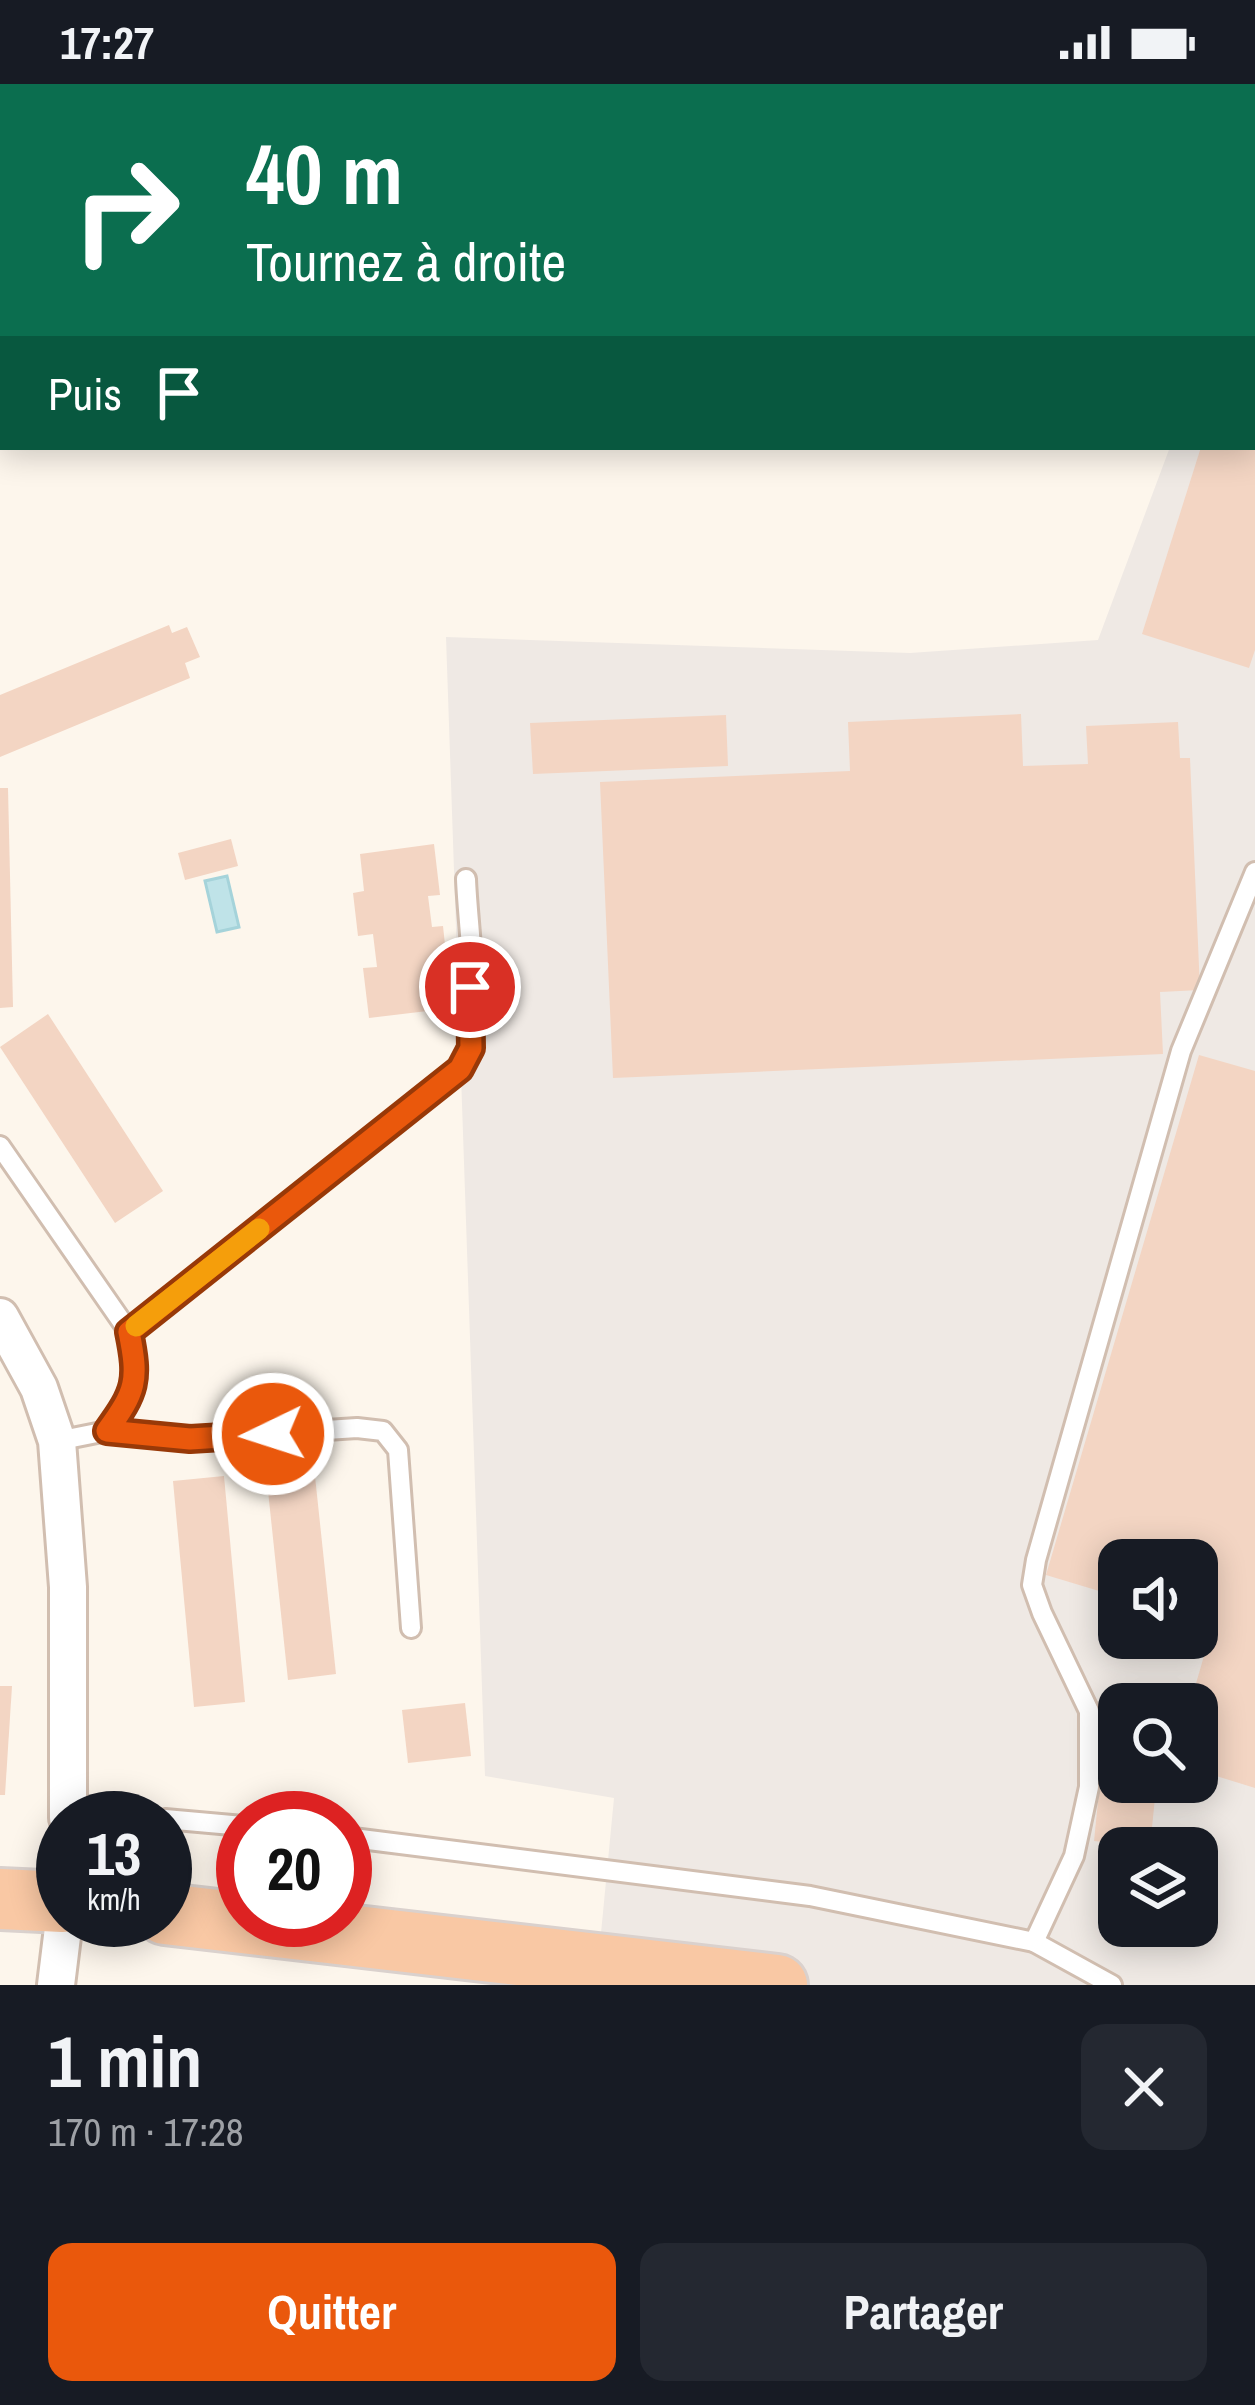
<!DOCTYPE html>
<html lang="fr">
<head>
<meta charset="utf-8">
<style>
  :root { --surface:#171b24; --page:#242831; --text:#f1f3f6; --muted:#9ea1a6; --accent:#ea580c }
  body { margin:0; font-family:"Archivo Narrow",sans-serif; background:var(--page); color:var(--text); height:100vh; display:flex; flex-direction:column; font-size:45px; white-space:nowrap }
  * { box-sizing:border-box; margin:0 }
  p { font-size:39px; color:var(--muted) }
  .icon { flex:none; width:66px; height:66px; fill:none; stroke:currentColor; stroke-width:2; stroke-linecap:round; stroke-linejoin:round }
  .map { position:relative; height:1901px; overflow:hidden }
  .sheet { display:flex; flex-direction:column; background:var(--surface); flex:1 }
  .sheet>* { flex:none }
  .hud { position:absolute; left:0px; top:0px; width:1257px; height:366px; box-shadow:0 6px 30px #0003; background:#0b6e4f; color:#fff; overflow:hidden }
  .fabs { position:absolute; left:1098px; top:1455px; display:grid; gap:24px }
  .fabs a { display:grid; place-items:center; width:120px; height:120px; border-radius:24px; background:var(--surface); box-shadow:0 6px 30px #0003; font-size:60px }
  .speed { position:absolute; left:36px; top:1707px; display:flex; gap:24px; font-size:60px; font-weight:700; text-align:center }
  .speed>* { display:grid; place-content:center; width:156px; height:156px; border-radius:50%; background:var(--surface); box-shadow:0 6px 30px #0003; line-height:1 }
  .speed small { font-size:30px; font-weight:400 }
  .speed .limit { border:18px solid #d22; background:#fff; color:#111 }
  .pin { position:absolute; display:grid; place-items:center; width:102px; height:102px; color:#fff; margin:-51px; border:6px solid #fff; border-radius:50%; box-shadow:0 3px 12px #0007 }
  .me { position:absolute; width:132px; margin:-66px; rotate:266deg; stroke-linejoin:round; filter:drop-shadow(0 0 9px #0008) }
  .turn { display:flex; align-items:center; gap:42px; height:252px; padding:0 48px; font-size:54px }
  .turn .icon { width:156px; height:156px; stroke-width:2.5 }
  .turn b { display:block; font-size:84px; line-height:102px }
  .then { display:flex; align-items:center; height:114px; padding:0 48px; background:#0003; gap:24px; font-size:45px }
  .round { display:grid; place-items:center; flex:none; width:126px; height:126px; border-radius:24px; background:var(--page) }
  .overview { display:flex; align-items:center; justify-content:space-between; height:204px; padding:0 48px }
  h1 { font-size:72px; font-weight:700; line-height:90px }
  .cta { display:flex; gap:24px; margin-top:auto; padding:24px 48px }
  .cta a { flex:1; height:138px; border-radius:24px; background:var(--accent); color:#fff; font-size:48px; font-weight:700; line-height:138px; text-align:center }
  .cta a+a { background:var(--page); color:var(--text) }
  .status { display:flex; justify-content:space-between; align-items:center; height:84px; padding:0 60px; background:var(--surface); direction:ltr }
  .status svg { height:33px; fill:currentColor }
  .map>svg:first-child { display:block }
  .residential { fill:#f5e8da }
  .industrial { fill:#efe9e4; fill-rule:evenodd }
  .water { fill:#bfe3e8; stroke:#a5d3da; stroke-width:3 }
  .building { fill:#f3d5c3 }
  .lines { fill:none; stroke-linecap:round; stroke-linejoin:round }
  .service-casing { stroke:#d1beb0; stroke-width:24 }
  .minor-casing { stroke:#d1beb0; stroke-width:42 }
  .trunk-casing { stroke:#dad1cd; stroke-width:66 }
  .service { stroke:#fff; stroke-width:18 }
  .minor { stroke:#fff; stroke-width:36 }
  .trunk { stroke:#f9c8a4; stroke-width:60 }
  .route-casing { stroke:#983908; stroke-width:30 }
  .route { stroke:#ea580c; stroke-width:21 }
  .slow { stroke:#f59e0b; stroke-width:21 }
</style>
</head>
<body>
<div class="status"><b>17:27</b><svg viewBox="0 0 49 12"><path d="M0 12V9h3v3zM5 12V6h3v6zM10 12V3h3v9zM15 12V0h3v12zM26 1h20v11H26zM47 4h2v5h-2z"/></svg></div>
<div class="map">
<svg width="1255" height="1901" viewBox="0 0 1255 1901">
  <rect width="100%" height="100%" fill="#fdf6ec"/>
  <!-- residential -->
  <polygon class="residential" points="1175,0 1255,0 1255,354 1254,3"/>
  <!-- industrial -->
  <path class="industrial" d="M 1255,354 L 1255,1901 L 596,1901 L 614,1714 L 485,1692 L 446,553 L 910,569 L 1098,556 L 1170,363 L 1254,363 ZM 1119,1476 L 1197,1476 L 1197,1554 L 1119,1554 ZM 1119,1620 L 1197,1620 L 1197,1698 L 1119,1698 ZM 1119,1764 L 1197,1764 L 1197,1842 L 1119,1842 Z"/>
  <!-- water -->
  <polygon class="water" points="227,792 239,843 217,848 205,797"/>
  <!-- building -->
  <g class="building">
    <polygon points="1201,363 1255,363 1255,566 1249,584 1142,550"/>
    <polygon points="169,541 172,549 187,543 200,573 185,579 190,594 0,673 0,611"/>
    <polygon points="1021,630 1023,682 1088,680 1086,642 1178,638 1180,674 1190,674 1200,906 1160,908 1163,970 613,994 600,698 850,687 848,638"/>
    <polygon points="726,631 728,682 533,690 530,639"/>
    <polygon points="0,704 8,704 13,923 0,924"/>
    <polygon points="231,755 238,782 185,796 178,769"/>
    <polygon points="434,760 440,811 428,812 432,843 443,842 448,889 439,890 444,925 369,934 363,884 377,883 373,850 358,852 353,809 364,807 360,770"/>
    <polygon points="48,930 163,1107 115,1139 0,963"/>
    <polygon points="1199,971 1255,987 1255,1704 1197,1686 1197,1620 1190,1620 1213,1541 1197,1536 1197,1476 1119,1476 1119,1513 1046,1491"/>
    <polygon points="312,1364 336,1590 288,1596 264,1369"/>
    <polygon points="224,1392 245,1618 194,1623 173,1397"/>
    <polygon points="0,1602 12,1602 5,1711 0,1711"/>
    <polygon points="465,1619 471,1672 408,1679 402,1626"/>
    <polygon points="1100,1698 1156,1704 1150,1763 1094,1757"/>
  </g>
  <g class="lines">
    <!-- service casing -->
    <g class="service-casing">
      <g id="service">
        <path d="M 0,1062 L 129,1248 C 139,1297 136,1307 107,1347 L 57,1357"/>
        <path d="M 129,1248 L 460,985 C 484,937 468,850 466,795"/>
        <polyline points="107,1347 190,1355 357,1344 383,1347 398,1366 411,1544"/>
        <polyline points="69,1722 155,1734"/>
        <polyline points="165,1735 243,1742"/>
        <polyline points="345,1753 810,1812 1034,1858 1112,1901"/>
        <polyline points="1034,1858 1074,1772 1089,1703 1089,1627 1042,1529 1032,1501 1036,1476 1181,967 1255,788"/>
      </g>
    </g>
    <!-- minor casing -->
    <g class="minor-casing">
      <g id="minor">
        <polyline points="0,1233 39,1304 57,1357 68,1503 68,1734"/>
        <polyline points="56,1901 64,1836"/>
      </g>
    </g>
    <!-- trunk casing -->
    <g class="trunk-casing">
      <g id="trunk">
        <polyline points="0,1815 63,1818"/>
        <polyline points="165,1830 777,1901"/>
      </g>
    </g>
    <!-- service -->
    <use href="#service" class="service"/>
    <!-- minor -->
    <use href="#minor" class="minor"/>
    <!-- trunk -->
    <use href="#trunk" class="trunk"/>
  </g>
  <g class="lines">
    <!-- route casing -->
    <g class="route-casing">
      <path id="route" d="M 273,1350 L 190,1355 L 107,1347 C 136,1307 139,1297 129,1248 L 460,985 L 471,964 L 470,903"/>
    </g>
    <!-- route -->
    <use href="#route" class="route"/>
    <!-- slow -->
    <polyline class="slow" points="136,1242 259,1145"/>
  </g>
</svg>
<div class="fabs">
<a><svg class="icon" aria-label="sound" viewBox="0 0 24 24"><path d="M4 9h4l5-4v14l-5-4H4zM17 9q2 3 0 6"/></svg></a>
<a><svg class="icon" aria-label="search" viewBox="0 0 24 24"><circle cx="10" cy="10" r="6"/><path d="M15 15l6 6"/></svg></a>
<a><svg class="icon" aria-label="layers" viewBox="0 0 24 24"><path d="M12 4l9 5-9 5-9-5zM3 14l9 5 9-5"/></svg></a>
</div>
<div class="speed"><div>13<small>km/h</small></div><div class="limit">20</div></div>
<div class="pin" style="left:470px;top:903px;background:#d93025"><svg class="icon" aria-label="arrive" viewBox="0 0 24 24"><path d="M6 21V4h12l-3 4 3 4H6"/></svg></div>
<svg class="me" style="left:273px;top:1350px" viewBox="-20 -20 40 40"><circle r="17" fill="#ea580c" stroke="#fff" stroke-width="3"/><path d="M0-11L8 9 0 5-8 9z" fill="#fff"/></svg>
<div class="hud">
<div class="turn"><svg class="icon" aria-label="right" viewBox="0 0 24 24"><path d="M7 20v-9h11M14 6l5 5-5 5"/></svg><div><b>40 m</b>Tournez à droite</div></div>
<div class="then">Puis<svg class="icon" aria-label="arrive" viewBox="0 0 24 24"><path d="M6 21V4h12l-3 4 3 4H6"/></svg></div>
</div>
</div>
<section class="sheet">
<div class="overview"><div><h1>1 min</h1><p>170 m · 17:28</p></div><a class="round"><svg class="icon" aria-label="close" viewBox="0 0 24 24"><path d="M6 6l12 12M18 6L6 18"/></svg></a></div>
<div class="cta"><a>Quitter</a><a>Partager</a></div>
</section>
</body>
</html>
